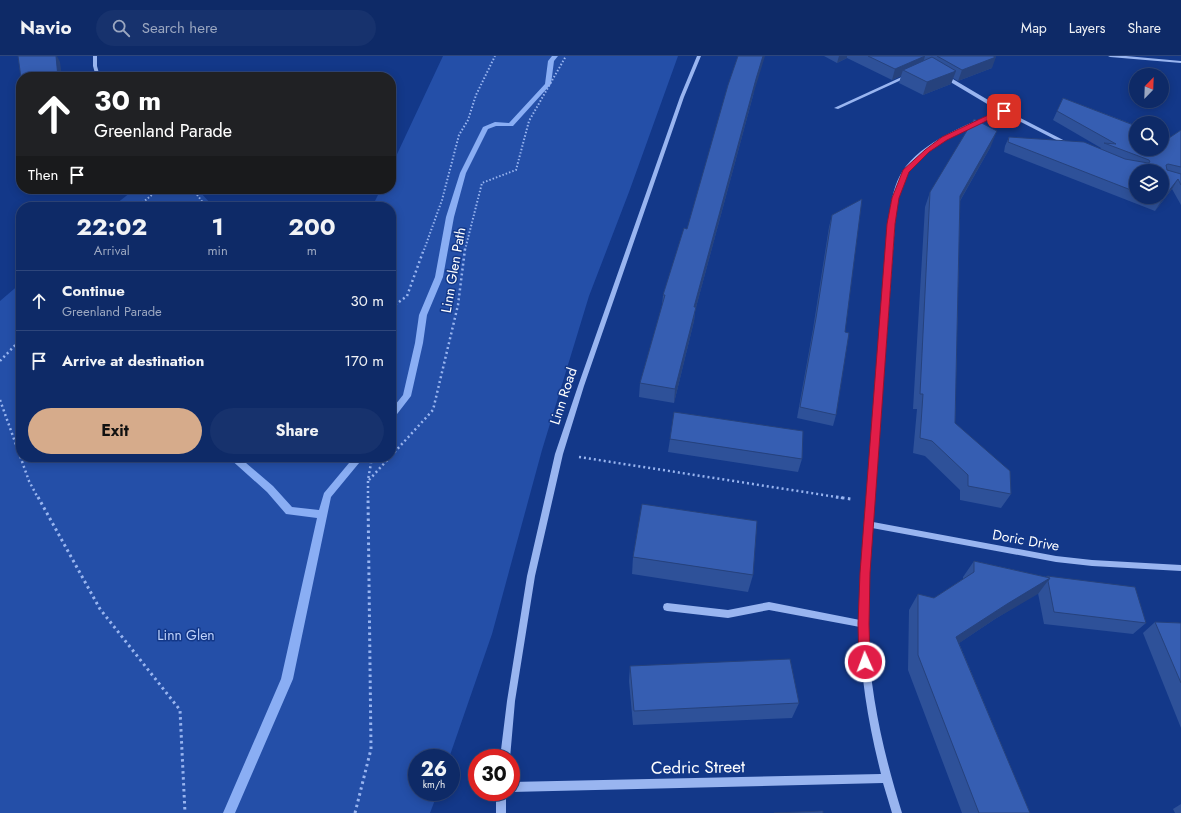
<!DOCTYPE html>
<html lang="en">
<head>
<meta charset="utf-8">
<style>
  :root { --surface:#0e2a67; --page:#17326d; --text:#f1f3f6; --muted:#9ba7c0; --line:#2e467b; --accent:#d6ab8b }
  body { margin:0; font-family:Jost,sans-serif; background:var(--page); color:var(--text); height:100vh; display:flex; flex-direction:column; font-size:15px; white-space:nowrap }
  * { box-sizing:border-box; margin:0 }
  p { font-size:13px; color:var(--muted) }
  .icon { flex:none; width:22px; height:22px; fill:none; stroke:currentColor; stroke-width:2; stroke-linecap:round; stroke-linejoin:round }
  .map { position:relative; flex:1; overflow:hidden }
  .side { position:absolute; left:16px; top:146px; width:380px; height:260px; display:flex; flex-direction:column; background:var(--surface); border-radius:16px; box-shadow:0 2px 10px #0003,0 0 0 1px var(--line) }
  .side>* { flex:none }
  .banner { position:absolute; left:16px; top:16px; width:380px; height:122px; border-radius:16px; box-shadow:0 2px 10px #0003,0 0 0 1px var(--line); background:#202124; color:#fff; overflow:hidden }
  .needle { width:26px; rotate:23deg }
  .fabs { position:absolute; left:1129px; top:12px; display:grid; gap:8px }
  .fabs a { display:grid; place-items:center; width:40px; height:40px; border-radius:50%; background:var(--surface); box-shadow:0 2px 10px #0003,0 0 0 1px var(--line); font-size:20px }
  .speed { position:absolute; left:408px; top:693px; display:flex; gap:8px; font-size:20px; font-weight:700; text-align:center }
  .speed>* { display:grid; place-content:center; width:52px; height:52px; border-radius:50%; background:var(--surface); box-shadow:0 2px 10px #0003,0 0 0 1px var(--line); line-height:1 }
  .speed small { font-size:10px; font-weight:400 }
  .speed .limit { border:6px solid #d22; background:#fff; color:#111 }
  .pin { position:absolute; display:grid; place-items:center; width:34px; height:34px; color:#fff; margin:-17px; border-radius:8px; box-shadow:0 2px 6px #0006 }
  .me { position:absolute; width:44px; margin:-22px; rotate:358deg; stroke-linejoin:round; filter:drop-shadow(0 0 3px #0008) }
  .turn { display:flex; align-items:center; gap:14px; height:84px; padding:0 12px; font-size:18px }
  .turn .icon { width:52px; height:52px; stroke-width:2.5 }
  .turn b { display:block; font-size:28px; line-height:34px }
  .then { display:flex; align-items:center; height:38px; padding:0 12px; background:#0003; gap:8px; font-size:15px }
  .eta { display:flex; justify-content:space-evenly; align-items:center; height:68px; text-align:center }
  .eta b { font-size:24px; font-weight:700; line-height:28px }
  .cta { display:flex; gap:8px; margin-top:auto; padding:8px 12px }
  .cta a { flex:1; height:46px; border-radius:24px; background:var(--accent); color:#111; font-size:16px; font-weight:700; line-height:46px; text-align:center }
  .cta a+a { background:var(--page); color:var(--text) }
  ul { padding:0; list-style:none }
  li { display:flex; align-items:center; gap:12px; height:60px; padding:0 12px; border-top:1px solid var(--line) }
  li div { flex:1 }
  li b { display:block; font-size:15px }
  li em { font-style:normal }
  header { display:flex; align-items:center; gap:24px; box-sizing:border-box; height:56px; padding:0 20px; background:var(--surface); border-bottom:1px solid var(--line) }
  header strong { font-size:19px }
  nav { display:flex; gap:22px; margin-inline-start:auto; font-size:14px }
  .search { width:280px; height:36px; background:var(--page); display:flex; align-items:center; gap:10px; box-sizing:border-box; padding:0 14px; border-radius:22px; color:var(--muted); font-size:15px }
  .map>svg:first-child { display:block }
  .green { fill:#244fa8 }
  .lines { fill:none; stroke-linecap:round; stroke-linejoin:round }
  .stream { fill:#8aaef4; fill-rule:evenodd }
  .path-far2 { stroke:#99b5f0; stroke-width:2; stroke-dasharray:1.5 2; stroke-linecap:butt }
  .path-far1 { stroke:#99b5f0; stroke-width:2.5; stroke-dasharray:2 3; stroke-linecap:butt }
  .path { stroke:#99b5f0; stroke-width:3; stroke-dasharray:2.5 3.5; stroke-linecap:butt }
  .minor { fill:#99b5f0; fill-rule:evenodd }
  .wall { fill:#2e5199; fill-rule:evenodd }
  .shaded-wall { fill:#26427d }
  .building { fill:#365eb2; stroke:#26427d }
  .route { fill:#e11d48; stroke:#92132f }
  .labels { text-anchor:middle; stroke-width:3; stroke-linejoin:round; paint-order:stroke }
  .street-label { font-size:14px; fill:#fff; stroke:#133889 }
  .park-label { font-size:14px; fill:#bfd3fc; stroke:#133889 }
  .near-street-label { font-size:17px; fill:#fff; stroke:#133889 }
</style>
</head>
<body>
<header>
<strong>Navio</strong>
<div class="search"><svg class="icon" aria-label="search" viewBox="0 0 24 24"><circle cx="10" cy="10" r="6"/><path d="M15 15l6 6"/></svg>Search here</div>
<nav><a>Map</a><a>Layers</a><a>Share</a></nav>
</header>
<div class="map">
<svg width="1181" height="757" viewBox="0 0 1181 757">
  <rect width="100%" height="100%" fill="#133889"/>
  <!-- green -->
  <g class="green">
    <polygon points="443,0 678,0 629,136 589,240 542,394 492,578 449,702 417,702 417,736 438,736 430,757 0,757 0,245 21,227 21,401 391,401 391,151 372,151 381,133 391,133 391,111"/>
    <polygon points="135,133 197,133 214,151 112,151"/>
  </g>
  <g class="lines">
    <!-- stream -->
    <g class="stream">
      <polygon points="552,0 558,0 554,5 551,28 513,70 496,70 488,73 466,117 454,161 443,221 427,259 423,287 411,340 394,362 391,363 391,354 403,339 415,287 419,259 435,221 446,161 460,117 483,71 495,66 509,67 545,28 548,5"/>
      <polygon points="48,147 54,147 58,151 49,151 47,149"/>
      <polygon points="228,401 239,401 273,430 292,451 319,454 324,437 354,401 364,401 331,441 293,623 235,757 223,757 281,623 317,462 286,458 267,436"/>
    </g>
    <!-- path-far2 -->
    <g class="path-far2">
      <polyline points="193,133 206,151"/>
      <polyline points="137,151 153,138 166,133"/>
      <polyline points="424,194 442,144 459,79 468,64 476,39 495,0"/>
      <polyline points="465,194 482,127 516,114 529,65 566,0"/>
    </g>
    <!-- path-far1 -->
    <g class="path-far1">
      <polyline points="391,252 407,240 424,193"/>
      <polyline points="0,305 21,283"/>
      <polyline points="0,344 29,425 38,442"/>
      <polyline points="391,400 433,354 458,249 465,193"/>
      <polyline points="579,401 843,442"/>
      <polyline points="369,424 390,401"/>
      <polyline points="368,442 368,424 371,407 369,401"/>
    </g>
    <!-- path -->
    <g class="path">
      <polyline points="38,441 100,553 180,654 185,757"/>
      <polyline points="836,441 851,443"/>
      <polyline points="355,757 371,693 368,441"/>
    </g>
    <!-- minor -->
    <g class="minor">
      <polygon points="93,0 97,0 97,10 100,21 96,21 93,10"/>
      <polygon points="697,0 701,0 684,41 584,330 563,398 535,520 515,645 510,702 500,702 507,645 527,520 555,398 578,330 680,41"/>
      <polygon points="1108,0 1126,0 1181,5 1181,7 1110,1"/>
      <polygon points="906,19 910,20 838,53 834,52"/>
      <path d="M 942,19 L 946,19 L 1005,54 L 1071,88 L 1066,89 L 1003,57 C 971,71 928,87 908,116 C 900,127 898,141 896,154 L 873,466 L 1056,500 L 1092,504 L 1181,509 L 1181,515 L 1092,510 L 1056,506 L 872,472 C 870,507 867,543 868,578 C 870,639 884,699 902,757 L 892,757 L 883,727 L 511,736 L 511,726 L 881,718 C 869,670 860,621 860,571 L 769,554 L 728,562 L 667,555 L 664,554 L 663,551 L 664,548 L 667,547 L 728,554 L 769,546 L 860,564 L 861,517 L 890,154 C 892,141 895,127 902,116 C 922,85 967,69 999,55 L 942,21 Z"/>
      <rect x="496" y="736" width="10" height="21"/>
    </g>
  </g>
  <!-- wall -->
  <g class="wall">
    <polygon points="824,0 993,0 992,12 958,25 953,22 951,28 923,39 899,27 901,20 892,24 847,2 837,7"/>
    <polygon points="754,36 695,255 694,265 674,347 639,341 640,327 662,250 663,239 687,173"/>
    <path d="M 1063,42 L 1169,82 L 1181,74 L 1181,149 L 1172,133 L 1155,155 L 1004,96 L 1005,90 L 1009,81 L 1101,93 L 1101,92 L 1053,64 ZM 1136,115 L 1162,141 L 1136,141 Z"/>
    <polygon points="991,90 960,145 955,367 1011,438 1001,452 960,444 960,434 925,400 913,397 917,353 913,353 925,151 930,136"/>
    <polygon points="832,159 845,276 836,359 833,370 797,362 813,273 829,171"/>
    <polygon points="670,383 802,403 798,416 668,396"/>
    <polygon points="633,501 753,519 748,536 632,518"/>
    <polygon points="974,505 1046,521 1047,520 1146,567 1133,578 1044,568 1038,537 995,563 959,587 1030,757 962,757 908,614 909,554 918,538 934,542 963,523 963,521"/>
    <polygon points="1155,566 1181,567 1181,672 1143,577"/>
    <polygon points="630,610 799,647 792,662 633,669 629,625"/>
    <polygon points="1181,748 1181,757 1175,757 1173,753"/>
  </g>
  <!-- shaded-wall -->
  <g class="shaded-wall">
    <polygon points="56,0 57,0 60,6 62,21 58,21"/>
    <polygon points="763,0 765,0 754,36 695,255 694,265 674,347 675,333 694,251 756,23"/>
    <polygon points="839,0 847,0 847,2 837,7"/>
    <polygon points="925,0 922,11 903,14 901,20 892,24 895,13"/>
    <polygon points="996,1 992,12 958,25 962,14"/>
    <polygon points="956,15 951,28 923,39 927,26"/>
    <polygon points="997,75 991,90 954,155 960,140"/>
    <polygon points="1178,123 1172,133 1155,155 1161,145"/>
    <polygon points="1050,522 1038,538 995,563 946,596 956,581 1007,548"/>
  </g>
  <!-- building -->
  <g class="building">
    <polygon points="18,0 56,0 58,21 21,21 21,22"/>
    <polygon points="738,0 763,0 756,23 694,251 696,251 675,333 640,327 665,239 663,239 684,172 687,173 728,29"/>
    <polygon points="868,0 925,0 895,13"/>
    <polygon points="937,0 993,0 996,1 962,14"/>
    <polygon points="932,1 956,15 927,26 903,14"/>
    <polygon points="1063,42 1136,70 1136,93 1162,93 1162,80 1169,82 1181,74 1181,111 1168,108 1166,109 1167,114 1181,118 1181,129 1178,123 1161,145 1150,141 1162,141 1162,115 1136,115 1136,136 1008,86 1009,81 1084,86 1125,103 1148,107 1150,106 1149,104 1104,87 1116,88 1057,55"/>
    <polygon points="974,63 997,75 960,140 955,367 1010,415 1011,438 968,430 968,419 932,385 920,382 923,338 920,338 930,136"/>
    <polygon points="862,143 845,276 849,277 836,359 800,351 816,262 832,159"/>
    <polygon points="674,356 803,375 802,403 670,383"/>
    <polygon points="642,448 757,465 753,519 633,501"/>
    <polygon points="974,505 1050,522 1007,548 956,581 1030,757 979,757 918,599 918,538 934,542 974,516"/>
    <polygon points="1047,520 1135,531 1146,567 1054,556 1048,525 1050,522 1047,521"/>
    <polygon points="1155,566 1181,567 1181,627"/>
    <polygon points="790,603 799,647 634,655 630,610"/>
    <polygon points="823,755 823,757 774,757"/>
  </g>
  <!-- route -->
  <polygon class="route" points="1001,53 1007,55 947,84 929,96 909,116 899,142 895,168 870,517 869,568 870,606 869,609 865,611 861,609 859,606 858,568 860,517 887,168 892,142 903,114 925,94 942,81"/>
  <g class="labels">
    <!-- street labels -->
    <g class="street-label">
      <text transform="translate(453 214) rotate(-80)" y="5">Linn Glen Path</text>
      <text transform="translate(563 340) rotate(-72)" y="5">Linn Road</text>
      <text transform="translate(1026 484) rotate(10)" y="5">Doric Drive</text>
    </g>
    <!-- park labels -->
    <g class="park-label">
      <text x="186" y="584">Linn Glen</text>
    </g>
    <!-- near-street labels -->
    <g class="near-street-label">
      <text transform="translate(698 711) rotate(-1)" y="6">Cedric Street</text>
    </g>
  </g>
</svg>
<div class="fabs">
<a><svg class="needle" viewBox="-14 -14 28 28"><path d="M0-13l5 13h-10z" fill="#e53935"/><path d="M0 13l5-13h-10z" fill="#9ba7c0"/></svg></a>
<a><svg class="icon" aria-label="search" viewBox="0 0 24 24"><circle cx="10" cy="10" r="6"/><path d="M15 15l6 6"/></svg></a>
<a><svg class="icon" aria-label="layers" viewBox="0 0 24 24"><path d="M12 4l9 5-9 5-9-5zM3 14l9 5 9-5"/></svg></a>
</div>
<div class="speed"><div>26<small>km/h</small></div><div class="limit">30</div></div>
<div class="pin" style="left:1004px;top:55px;background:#d93025"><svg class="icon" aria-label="arrive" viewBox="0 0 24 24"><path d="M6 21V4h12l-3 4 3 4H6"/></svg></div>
<svg class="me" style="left:865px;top:606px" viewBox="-20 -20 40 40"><circle r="17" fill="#e11d48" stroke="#fff" stroke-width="3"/><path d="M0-11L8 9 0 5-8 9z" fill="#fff"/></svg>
<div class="banner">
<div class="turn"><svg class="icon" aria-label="ahead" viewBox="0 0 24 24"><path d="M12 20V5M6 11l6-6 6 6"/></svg><div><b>30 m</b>Greenland Parade</div></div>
<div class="then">Then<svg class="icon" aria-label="arrive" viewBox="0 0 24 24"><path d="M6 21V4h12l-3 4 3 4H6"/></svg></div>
</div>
<section class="side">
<div class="eta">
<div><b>22:02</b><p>Arrival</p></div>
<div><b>1</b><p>min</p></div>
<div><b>200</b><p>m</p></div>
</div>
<ul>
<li><svg class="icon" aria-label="ahead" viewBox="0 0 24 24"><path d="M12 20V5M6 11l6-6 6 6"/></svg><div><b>Continue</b><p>Greenland Parade</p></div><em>30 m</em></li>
<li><svg class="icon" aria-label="arrive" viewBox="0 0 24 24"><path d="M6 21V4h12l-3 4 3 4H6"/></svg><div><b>Arrive at destination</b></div><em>170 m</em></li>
</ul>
<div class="cta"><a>Exit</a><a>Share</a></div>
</section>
</div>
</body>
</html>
